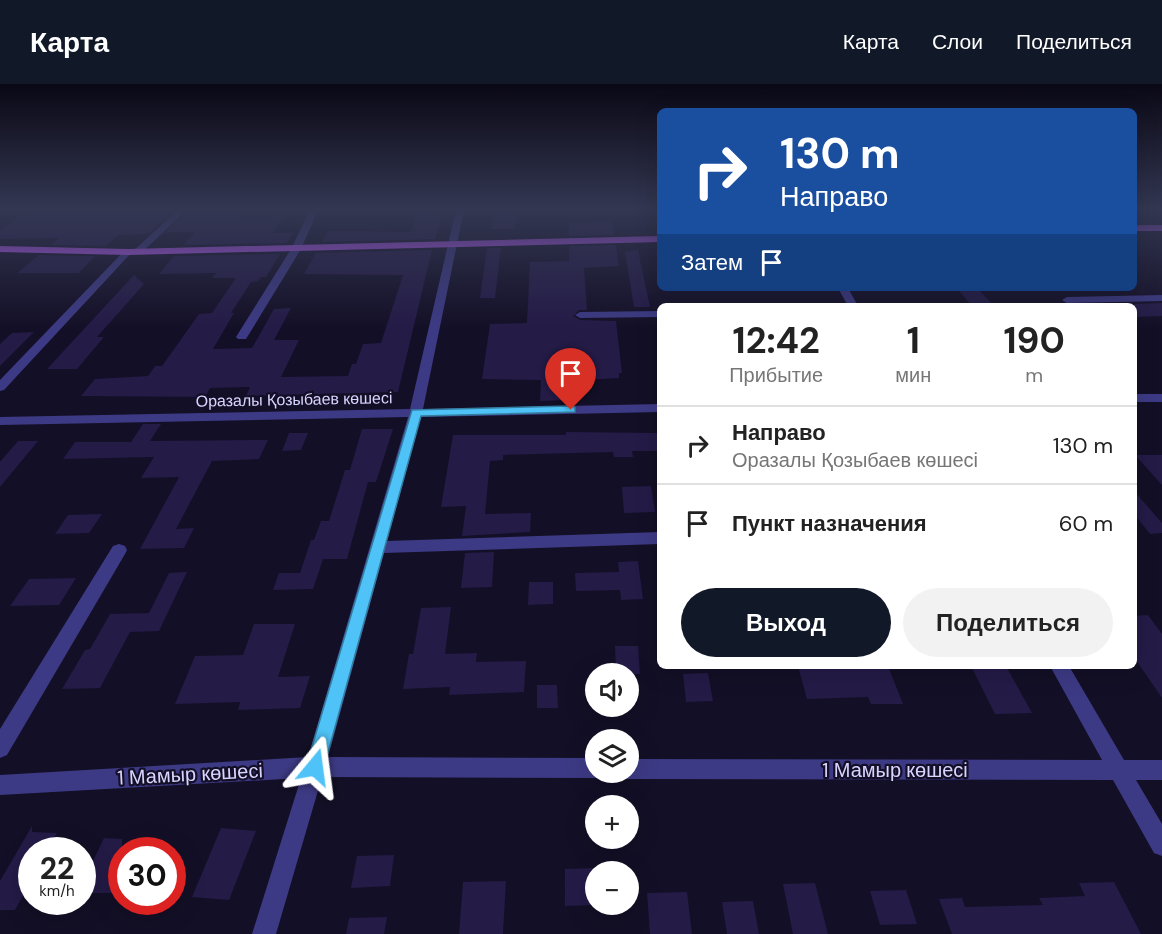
<!DOCTYPE html>
<html lang="ru">
<head>
<meta charset="utf-8">
<style>
  :root { --surface:#fff; --page:#f2f2f2; --text:#222; --muted:#767676; --line:#e0e0e0; --accent:#111827 }
  body { margin:0; font-family:"DM Sans",sans-serif; background:var(--page); color:var(--text); height:100vh; display:flex; flex-direction:column; font-size:22px; white-space:nowrap }
  * { box-sizing:border-box; margin:0 }
  p { font-size:20px; color:var(--muted) }
  .icon { flex:none; width:33px; height:33px; fill:none; stroke:currentColor; stroke-width:2; stroke-linecap:round; stroke-linejoin:round }
  .map { position:relative; flex:1; overflow:hidden }
  .details { position:absolute; left:657px; top:219px; width:480px; height:366px; display:flex; flex-direction:column; background:var(--surface); border-radius:9px; box-shadow:0 6px 24px #0002 }
  .details>* { flex:none }
  .top-card { position:absolute; left:657px; top:24px; width:480px; height:183px; border-radius:9px; box-shadow:0 6px 24px #0002; background:#1a4fa0; color:#fff; overflow:hidden }
  .buttons { position:absolute; left:585px; top:579px; display:grid; gap:12px }
  .buttons a { display:grid; place-items:center; width:54px; height:54px; border-radius:50%; background:var(--surface); box-shadow:0 6px 24px #0002; font-size:30px }
  .speed { position:absolute; left:18px; top:753px; display:flex; gap:12px; font-size:30px; font-weight:700; text-align:center }
  .speed>* { display:grid; place-content:center; width:78px; height:78px; border-radius:50%; background:var(--surface); box-shadow:0 6px 24px #0002; line-height:1 }
  .speed small { font-size:15px; font-weight:400 }
  .speed .limit { border:9px solid #d22; background:#fff; color:#111 }
  .pin { position:absolute; display:grid; place-items:center; width:51px; height:51px; color:#fff; margin:-62px -26px; border-radius:50% 50% 50% 0; rotate:-45deg; box-shadow:0 0 6px #0007 }
  .pin .icon { rotate:45deg }
  .me { position:absolute; width:66px; margin:-33px; rotate:16deg; stroke-linejoin:round; filter:drop-shadow(0 0 4px #0008) }
  .turn { display:flex; align-items:center; gap:21px; height:126px; padding:0 24px; font-size:27px }
  .turn .icon { width:78px; height:78px; stroke-width:2.5 }
  .turn b { display:block; font-size:42px; line-height:51px }
  .then { display:flex; align-items:center; height:57px; padding:0 24px; background:#0003; gap:12px; font-size:22px }
  .eta { display:flex; justify-content:space-evenly; align-items:center; height:102px; text-align:center }
  .eta b { font-size:36px; font-weight:700; line-height:42px }
  .action { display:flex; gap:12px; margin-top:auto; padding:12px 24px }
  .action a { flex:1; height:69px; border-radius:36px; background:var(--accent); color:#fff; font-size:24px; font-weight:700; line-height:69px; text-align:center }
  .action a+a { background:var(--page); color:var(--text) }
  ul { padding:0; list-style:none }
  li { display:flex; align-items:center; gap:18px; height:78px; padding:0 24px; border-top:2px solid var(--line) }
  li div { flex:1 }
  li b { display:block; font-size:22px }
  li em { font-style:normal }
  header { display:flex; align-items:center; gap:36px; box-sizing:border-box; height:84px; padding:0 30px; background:var(--accent); color:#fff }
  header strong { font-size:28px }
  nav { display:flex; gap:33px; margin-inline-start:auto; font-size:21px }
  .map>svg:first-child { display:block }
  .building { fill:#241b47 }
  .lines { fill:none; stroke-linecap:round; stroke-linejoin:round }
  .minor { fill:#3d3a85; fill-rule:evenodd }
  .major { fill:#c25bff; fill-rule:evenodd }
  .route { fill:#4fc3f7; stroke:#337fa1; stroke-width:1.5 }
  .labels { text-anchor:middle; stroke-width:4.5; stroke-linejoin:round; paint-order:stroke }
  .street-label { font-size:16px; fill:#d9d4ff; stroke:#130f26 }
  .near-street-label { font-size:20px; fill:#d9d4ff; stroke:#130f26 }
</style>
</head>
<body>
<header>
<strong>Карта</strong>
<nav><a>Карта</a><a>Слои</a><a>Поделиться</a></nav>
</header>
<div class="map">
<svg width="1162" height="850" viewBox="0 0 1162 850">
  <rect width="100%" height="100%" fill="#130f26"/>
  <!-- building -->
  <g class="building">
    <polygon points="28,126 175,126 148,150 118,151 106,162 51,161 59,154 0,155 0,147"/>
    <polygon points="189,126 244,126 238,133 284,132 273,149 293,149 287,159 183,161 195,148 166,148"/>
    <polygon points="494,127 517,127 515,145 491,145"/>
    <polygon points="418,128 443,128 435,155 322,158 328,147 411,148"/>
    <polygon points="612,138 614,151 569,152 569,139"/>
    <polygon points="616,161 619,182 584,184 587,226 579,226 573,232 580,236 616,237 622,289 619,289 619,294 568,297 569,316 540,317 541,296 482,295 490,240 527,239 530,178 569,177 569,162"/>
    <polygon points="487,164 501,164 495,214 480,214"/>
    <polygon points="432,166 398,308 246,312 250,303 210,304 205,313 81,312 95,295 148,292 155,282 162,282 199,230 212,229 236,194 212,194 216,189 159,190 174,172 280,170 266,193 261,193 258,197 251,198 231,229 234,229 213,265 252,264 274,225 291,224 274,256 299,256 281,293 348,292 352,280 356,280 363,260 381,259 403,191 304,190 316,169"/>
    <polygon points="638,166 650,223 634,223 625,168"/>
    <polygon points="39,171 95,172 79,189 17,189"/>
    <polygon points="134,191 144,200 97,253 104,253 77,285 47,285"/>
    <polygon points="957,204 977,204 994,222 972,222"/>
    <polygon points="1162,219 1162,232 1134,233 1134,220"/>
    <polygon points="34,248 0,282 0,260 12,249"/>
    <polygon points="143,340 161,340 150,357 268,356 259,375 212,377 176,445 194,444 184,464 140,465 179,393 141,394 154,373 63,375 75,358 131,358"/>
    <polygon points="362,345 393,345 376,398 368,398 347,475 323,475 313,505 273,506 279,489 300,489 311,456 314,456 321,437 329,437 345,386 350,386"/>
    <polygon points="566,348 660,349 660,367 632,367 633,373 614,373 613,368 503,371 503,376 490,377 485,430 531,429 530,448 462,452 466,422 441,423 453,351 566,351"/>
    <polygon points="289,349 308,349 301,366 282,367"/>
    <polygon points="18,357 38,357 0,403 0,378"/>
    <polygon points="1135,371 1162,371 1162,401"/>
    <polygon points="651,402 655,428 624,429 622,403"/>
    <polygon points="1134,407 1162,439 1162,449 1150,450 1134,430"/>
    <polygon points="102,430 89,449 55,450 68,431"/>
    <polygon points="494,468 492,503 461,504 465,469"/>
    <polygon points="638,477 643,515 621,516 620,506 576,507 575,489 619,488 618,478"/>
    <polygon points="187,488 159,547 130,548 100,604 62,605 85,566 90,565 110,530 149,529 169,489"/>
    <polygon points="76,494 59,521 10,522 29,495"/>
    <polygon points="529,498 553,498 553,520 528,521"/>
    <polygon points="451,523 445,570 477,569 476,578 526,577 524,608 449,611 450,603 403,605 409,570 413,570 421,524"/>
    <polygon points="1148,531 1162,550 1162,614 1134,573 1134,532"/>
    <polygon points="254,540 295,540 278,593 310,592 300,624 238,626 240,618 175,620 195,572 243,571"/>
    <polygon points="615,562 638,562 640,590 616,590"/>
    <polygon points="798,582 829,582 830,584 888,582 903,620 871,620 868,613 807,615"/>
    <polygon points="971,582 1006,582 1032,629 995,630"/>
    <polygon points="708,589 713,617 686,618 683,590"/>
    <polygon points="537,601 557,601 558,624 537,624"/>
    <polygon points="32,742 32,748 57,749 47,766 32,766 32,795 15,826 0,826 0,797"/>
    <polygon points="221,744 256,747 229,816 192,813"/>
    <polygon points="104,754 122,755 122,795 115,809 82,809 82,800"/>
    <polygon points="394,771 390,802 351,804 357,772"/>
    <polygon points="596,784 596,821 565,822 565,785"/>
    <polygon points="506,797 503,850 459,850 463,798"/>
    <polygon points="1114,798 1141,850 952,850 939,815 962,814 965,823 1043,821 1039,814 1085,812 1079,799"/>
    <polygon points="815,799 828,850 793,850 783,800"/>
    <polygon points="906,806 917,840 880,841 870,807"/>
    <polygon points="687,808 692,850 650,850 647,809"/>
    <polygon points="753,817 759,850 727,850 722,818"/>
    <polygon points="387,833 384,850 346,850 349,834"/>
  </g>
  <g class="lines">
    <!-- minor -->
    <g class="minor">
      <polygon points="178,126 187,126 140,170 132,168 4,306 0,307 0,296 125,166 132,168"/>
      <polygon points="310,126 318,126 301,165 246,255 238,255 236,253 291,165"/>
      <polygon points="456,126 464,126 423,325 660,320 660,328 421,333 387,457 660,448 660,460 384,469 328,673 596,674 596,688 604,688 596,694 322,693 276,850 252,850 301,694 0,711 0,691 308,673 408,333 0,341 0,333 410,325"/>
      <polygon points="838,204 848,204 858,222 848,222"/>
      <polygon points="1162,211 1162,217 1067,219 1062,216 1067,213"/>
      <polygon points="660,227 660,233 580,234 575,231 580,228"/>
      <rect x="1134" y="310" width="28" height="8"/>
      <polygon points="119,460 125,462 127,466 125,470 7,671 0,674 0,645 113,462"/>
      <polygon points="1050,582 1069,582 1124,676 1162,676 1162,696 1136,696 1162,740 1162,772 1154,769 1113,696 628,695 621,692 619,688 628,688 628,675 1102,676"/>
    </g>
    <!-- major -->
    <g class="major">
      <rect x="1134" y="141" width="28" height="6"/>
      <polygon points="660,152 660,158 128,171 0,168 0,162 128,165"/>
    </g>
  </g>
  <!-- sky -->
  <linearGradient id="sky" x2="0" y2="1"><stop stop-color="#0a0815"/><stop offset="0.51" stop-color="#333752"/><stop offset="1" stop-color="#333752" stop-opacity="0"/></linearGradient>
  <rect width="1162" height="245" fill="url(#sky)"/>
  <!-- route -->
  <polygon class="route" points="571,322 575,323 575,328 421,332 324,683 322,690 315,692 309,690 306,683 412,326"/>
  <g class="labels">
    <!-- street labels -->
    <g class="street-label">
      <text transform="translate(294 315) rotate(-1)" y="6">Оразалы Қозыбаев көшесі</text>
    </g>
    <!-- near-street labels -->
    <g class="near-street-label">
      <text x="895" y="693">1 Мамыр көшесі</text>
      <text transform="translate(190 690) rotate(-3)" y="7">1 Мамыр көшесі</text>
    </g>
  </g>
</svg>
<div class="buttons">
<a><svg class="icon" aria-label="sound" viewBox="0 0 24 24"><path d="M4 9h4l5-4v14l-5-4H4zM17 9q2 3 0 6"/></svg></a>
<a><svg class="icon" aria-label="layers" viewBox="0 0 24 24"><path d="M12 4l9 5-9 5-9-5zM3 14l9 5 9-5"/></svg></a>
<a>+</a>
<a>−</a>
</div>
<div class="speed"><div>22<small>km/h</small></div><div class="limit">30</div></div>
<div class="pin" style="left:571px;top:326px;background:#d93025"><svg class="icon" aria-label="arrive" viewBox="0 0 24 24"><path d="M6 21V4h12l-3 4 3 4H6"/></svg></div>
<svg class="me" style="left:315px;top:683px" viewBox="-20 -20 40 40"><path d="M0-17L14 15 0 8-14 15z" fill="#4fc3f7" stroke="#fff" stroke-width="4"/></svg>
<div class="top-card">
<div class="turn"><svg class="icon" aria-label="right" viewBox="0 0 24 24"><path d="M7 20v-9h11M14 6l5 5-5 5"/></svg><div><b>130 m</b>Направо</div></div>
<div class="then">Затем<svg class="icon" aria-label="arrive" viewBox="0 0 24 24"><path d="M6 21V4h12l-3 4 3 4H6"/></svg></div>
</div>
<section class="details">
<div class="eta">
<div><b>12:42</b><p>Прибытие</p></div>
<div><b>1</b><p>мин</p></div>
<div><b>190</b><p>m</p></div>
</div>
<ul>
<li><svg class="icon" aria-label="right" viewBox="0 0 24 24"><path d="M7 20v-9h11M14 6l5 5-5 5"/></svg><div><b>Направо</b><p>Оразалы Қозыбаев көшесі</p></div><em>130 m</em></li>
<li><svg class="icon" aria-label="arrive" viewBox="0 0 24 24"><path d="M6 21V4h12l-3 4 3 4H6"/></svg><div><b>Пункт назначения</b></div><em>60 m</em></li>
</ul>
<div class="action"><a>Выход</a><a>Поделиться</a></div>
</section>
</div>
</body>
</html>
